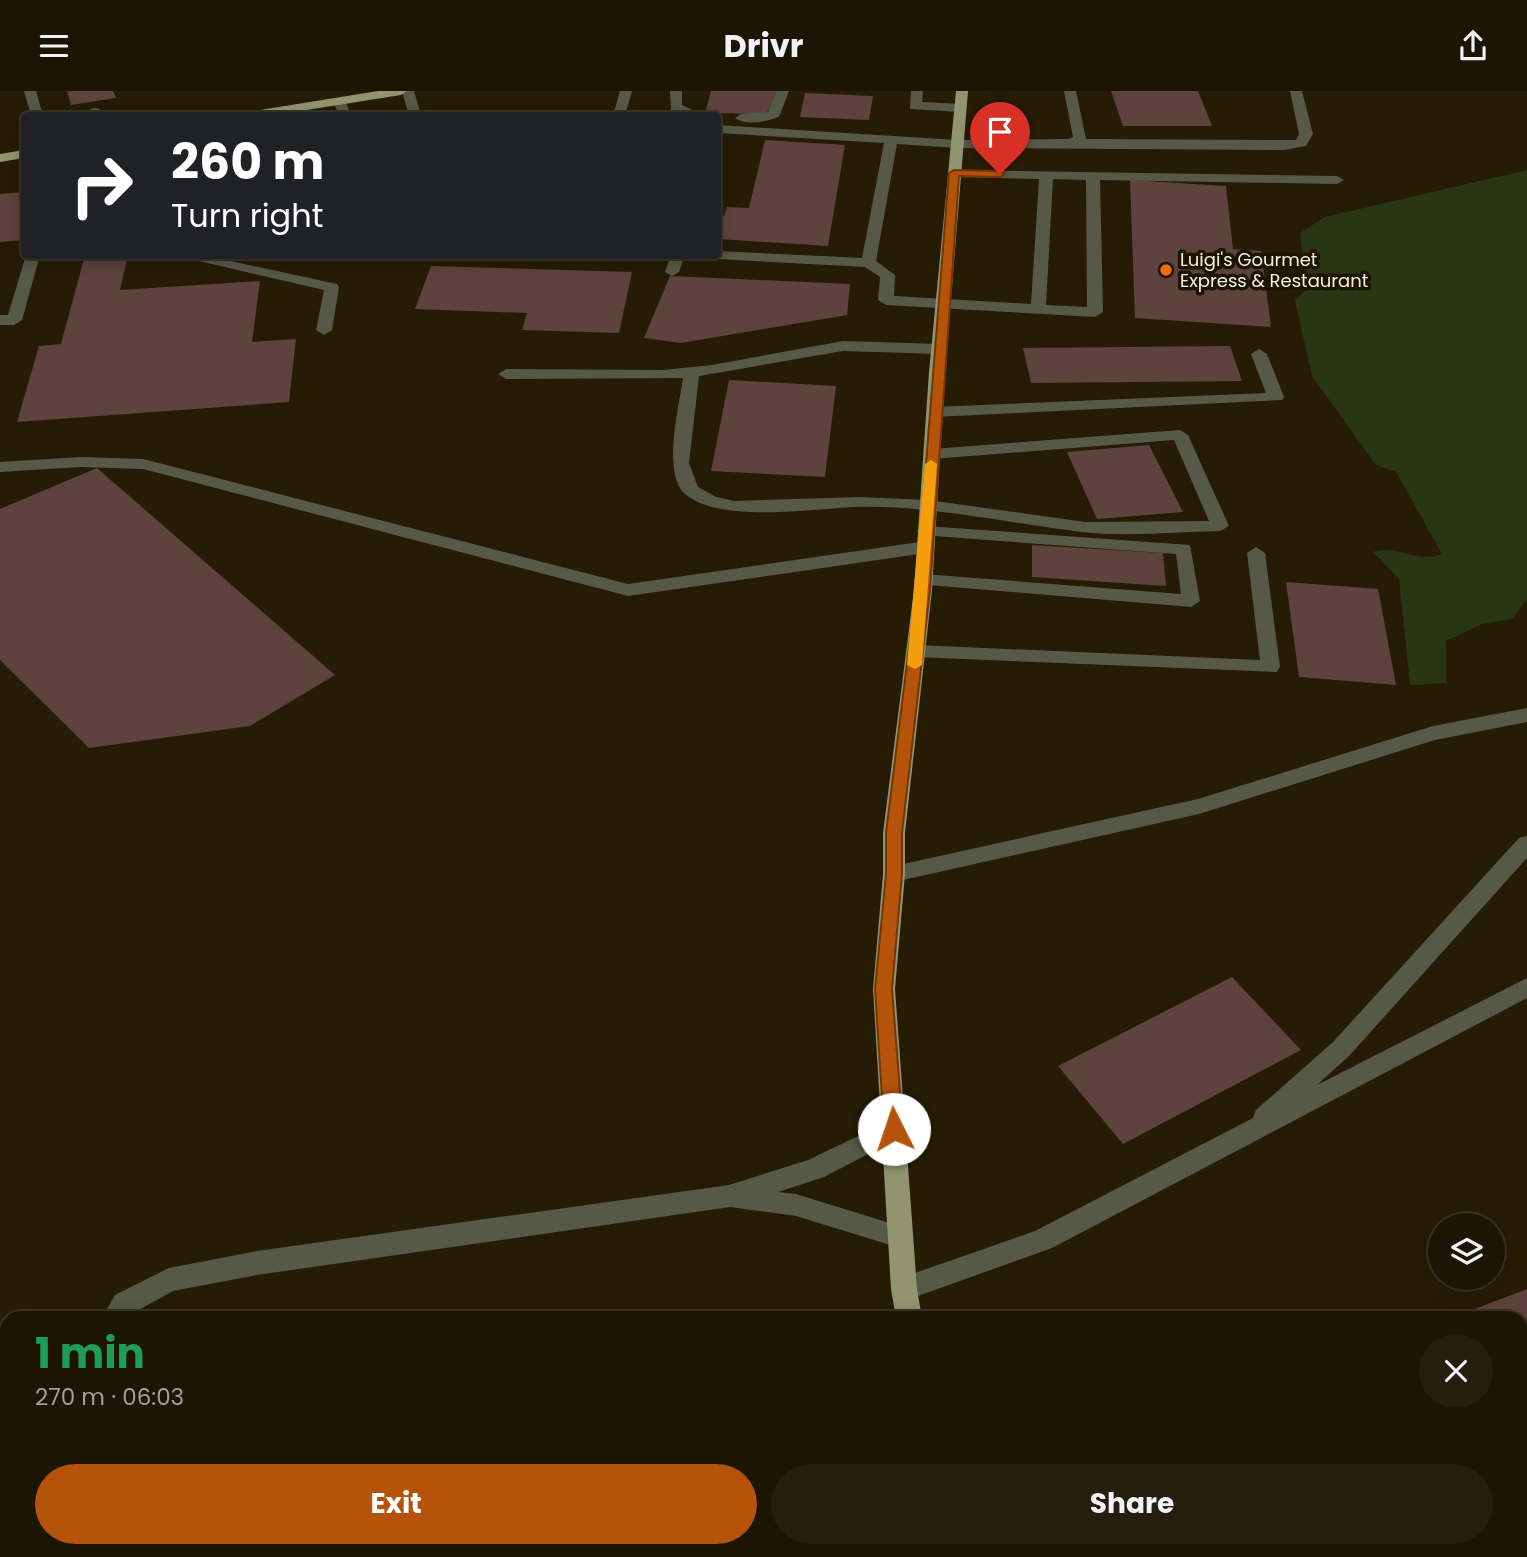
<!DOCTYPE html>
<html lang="en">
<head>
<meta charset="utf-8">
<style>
  :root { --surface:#1c1504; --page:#251e0e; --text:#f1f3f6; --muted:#a09f9a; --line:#3a3426; --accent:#b45309 }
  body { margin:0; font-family:Poppins,sans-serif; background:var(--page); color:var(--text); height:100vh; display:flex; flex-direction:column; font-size:26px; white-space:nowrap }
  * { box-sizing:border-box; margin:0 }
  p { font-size:23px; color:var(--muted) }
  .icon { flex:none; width:38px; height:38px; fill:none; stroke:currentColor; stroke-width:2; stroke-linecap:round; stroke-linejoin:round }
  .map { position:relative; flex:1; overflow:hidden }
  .details { position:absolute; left:0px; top:1220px; width:1528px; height:247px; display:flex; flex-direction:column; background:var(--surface); border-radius:21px 21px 0 0; box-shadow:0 4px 18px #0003,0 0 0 2px var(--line) }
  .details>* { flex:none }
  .hud { position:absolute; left:21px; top:21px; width:700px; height:147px; border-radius:7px; box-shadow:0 4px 18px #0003,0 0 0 2px var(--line); background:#202124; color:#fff; overflow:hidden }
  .tools { position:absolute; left:1428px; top:1122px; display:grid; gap:14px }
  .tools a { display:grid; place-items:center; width:77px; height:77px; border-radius:50%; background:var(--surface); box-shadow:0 4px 18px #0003,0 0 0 2px var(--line); font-size:35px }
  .pin { position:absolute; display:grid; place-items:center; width:60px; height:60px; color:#fff; margin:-72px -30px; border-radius:50% 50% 50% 0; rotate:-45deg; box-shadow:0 0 7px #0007 }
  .pin .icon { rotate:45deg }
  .me { position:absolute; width:77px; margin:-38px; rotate:356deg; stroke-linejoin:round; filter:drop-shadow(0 0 5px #0008) }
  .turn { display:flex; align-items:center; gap:24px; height:147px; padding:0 35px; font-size:32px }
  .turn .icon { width:91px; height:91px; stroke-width:2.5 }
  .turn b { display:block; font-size:49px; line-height:60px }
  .round { display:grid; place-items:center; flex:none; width:74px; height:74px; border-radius:37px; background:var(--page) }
  .summary { display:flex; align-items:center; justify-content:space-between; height:119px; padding:0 35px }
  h1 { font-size:42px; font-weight:700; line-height:52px; color:#1e9e55 }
  .cta { display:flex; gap:14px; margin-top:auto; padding:14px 35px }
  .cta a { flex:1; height:80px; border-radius:42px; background:var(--accent); color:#fff; font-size:28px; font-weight:700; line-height:80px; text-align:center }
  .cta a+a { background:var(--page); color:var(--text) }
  header { display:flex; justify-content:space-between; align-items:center; height:91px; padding:0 35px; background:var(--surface); font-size:32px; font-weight:700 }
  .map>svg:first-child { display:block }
  .green { fill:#293614 }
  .building { fill:#5e423d }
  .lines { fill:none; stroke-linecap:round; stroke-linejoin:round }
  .minor { fill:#565947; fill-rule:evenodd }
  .major { fill:#90956f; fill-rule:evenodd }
  .route { fill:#b45309; stroke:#753606; stroke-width:2 }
  .slow { fill:#f59e0b }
  .food-dot { fill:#e8710a; stroke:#1c1300; stroke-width:2.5 }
  .labels { text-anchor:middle; stroke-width:7; stroke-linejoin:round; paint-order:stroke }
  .far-poi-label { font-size:18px; fill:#f7f0e2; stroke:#1c1300; text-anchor:start }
</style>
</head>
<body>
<header><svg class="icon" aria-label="menu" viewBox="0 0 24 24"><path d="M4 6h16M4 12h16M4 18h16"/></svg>Drivr<svg class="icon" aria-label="share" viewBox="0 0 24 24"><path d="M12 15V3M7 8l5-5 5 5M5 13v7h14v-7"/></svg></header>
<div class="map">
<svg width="1527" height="1466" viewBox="0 0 1527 1466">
  <rect width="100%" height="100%" fill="#261c05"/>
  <!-- green -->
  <path class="green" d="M 1527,79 L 1527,508 L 1512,528 L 1482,533 L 1446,550 L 1446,592 L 1410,594 L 1399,488 L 1373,461 C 1398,453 1415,473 1442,463 L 1396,381 L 1376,374 L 1312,285 L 1295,209 L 1307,198 L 1300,142 L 1325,126 Z"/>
  <!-- building -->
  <g class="building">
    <polygon points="67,0 113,0 116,7 71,14"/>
    <polygon points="711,0 780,0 766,23 705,22"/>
    <polygon points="1111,0 1198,0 1212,35 1123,35"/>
    <polygon points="805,2 873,5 869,29 800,26"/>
    <polygon points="765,49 845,54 828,155 718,148 718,124 724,125 727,116 749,117"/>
    <polygon points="1130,89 1226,95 1233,158 1261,160 1271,236 1135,227"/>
    <polygon points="24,101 24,149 0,151 0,103"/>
    <polygon points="85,164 128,164 120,199 260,190 252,251 296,248 289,311 17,331 39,255 61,253"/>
    <polygon points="431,175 632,181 619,242 522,239 527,222 415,218"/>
    <polygon points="670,185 850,193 847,224 681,252 644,247"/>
    <polygon points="1230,255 1242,290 1031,292 1023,257"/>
    <polygon points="729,289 836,295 825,386 711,380"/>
    <polygon points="1149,354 1183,421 1097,428 1067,361"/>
    <polygon points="97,377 335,584 250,635 89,657 0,569 0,418"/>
    <polygon points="1032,454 1163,462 1166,495 1032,486"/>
    <polygon points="1286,491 1378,498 1396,594 1299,586"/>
    <polygon points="1232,886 1301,959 1123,1053 1058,975"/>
    <polygon points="1527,1198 1527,1296 1521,1287 1521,1227 1478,1227 1472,1219"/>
  </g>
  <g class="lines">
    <!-- minor -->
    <g class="minor">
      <polygon points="24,0 36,0 43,24 31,24"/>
      <polygon points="402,0 414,0 421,24 409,24"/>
      <polygon points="620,0 632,0 625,24 613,24"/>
      <polygon points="670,0 682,0 682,14 703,24 687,24 671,19"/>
      <path d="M 777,0 L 789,0 L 779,26 C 765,31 746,35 735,27 L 741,23 L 768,21 Z"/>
      <polygon points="911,0 923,0 922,11 961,13 967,17 961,21 910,18"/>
      <path d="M 1064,0 L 1076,0 L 1086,48 L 1296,49 L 1299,43 L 1290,0 L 1302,0 L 1313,43 L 1306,55 L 1284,59 L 957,57 L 897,53 L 876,170 L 895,184 L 894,205 L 1031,213 L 1039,88 L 954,86 L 947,82 L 949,79 L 1337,85 L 1344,89 L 1337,93 L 1100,89 L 1103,221 L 1095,226 L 886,214 L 878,209 L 880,186 L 865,176 L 718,168 L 711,164 L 718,164 L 718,160 L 862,167 L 884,52 L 718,42 L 718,34 L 957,49 L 1068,48 L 1073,46 ZM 1053,88 L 1086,89 L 1087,216 L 1046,214 Z"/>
      <polygon points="334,7 344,7 351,24 339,24 333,10"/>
      <polygon points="95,17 100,18 102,24 90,24 90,18"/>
      <polygon points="26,164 40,164 22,229 14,234 0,234 0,224 8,224"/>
      <polygon points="173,164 203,164 337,193 339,196 332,239 324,244 316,239 324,199"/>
      <polygon points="671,164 685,164 679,181 672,185 665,181"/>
      <path d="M 843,250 L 939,253 L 947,258 L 939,263 L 843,260 L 699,285 L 689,372 L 698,396 L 716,406 L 734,410 L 859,406 L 928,409 L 1085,431 L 1209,430 L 1174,349 L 932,368 L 924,363 L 932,358 L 1180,339 L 1188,344 L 1229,435 L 1220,440 C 1175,441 1126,446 1082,441 C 1006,432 931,414 854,416 C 812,418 714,433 683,401 C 663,379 679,315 683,287 L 506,288 L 498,283 L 506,278 L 663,279 L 712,274 Z"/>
      <polygon points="1259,258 1267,263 1284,306 1282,309 934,326 926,321 934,316 1266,302 1251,263"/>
      <polygon points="81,366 143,368 628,493 926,450 935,456 926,462 628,505 143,378 81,376 0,381 0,371"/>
      <polygon points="926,435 1190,454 1200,510 1191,516 917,493 914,489 917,485 923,483 1181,503 1176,463 920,444 917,440 920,436"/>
      <polygon points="1256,456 1265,462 1280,576 1277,581 916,566 906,560 916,554 1260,569 1247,462"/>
      <polygon points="1527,617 1527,631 1435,649 1199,723 894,791 886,789 883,783 886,777 894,775 1198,708 1433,635"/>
      <polygon points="1527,745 1527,767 1349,965 1317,994 1527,887 1527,907 1052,1157 904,1210 895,1207 891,1198 895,1189 1035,1140 1253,1027 1256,1019 1333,951 1519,747"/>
      <polygon points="894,1028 903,1031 906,1038 903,1045 824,1086 778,1101 796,1103 909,1138 913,1146 909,1154 900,1157 796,1125 730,1116 257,1184 173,1200 133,1222 130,1227 102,1227 115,1204 169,1177 257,1160 729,1094 808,1069"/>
      <polygon points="62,1460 91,1460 92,1466 62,1466"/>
      <polygon points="1412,1460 1442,1460 1445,1466 1415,1466"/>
    </g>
    <!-- major -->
    <g class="major">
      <polygon points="378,0 407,0 401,4 275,24 248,24 254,20"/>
      <polygon points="956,0 968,0 945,281 932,499 905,742 905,783 895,898 917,1198 922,1227 896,1227 891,1198 873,898 883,783 883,742 914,499 929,281"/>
      <polygon points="24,59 24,67 0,71 0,63"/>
      <polygon points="940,1460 969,1460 972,1466 942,1466"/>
    </g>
  </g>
  <!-- route -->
  <polygon class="route" points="954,79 1000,80 1005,83 1000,86 959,85 930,499 902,742 902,783 892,898 903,1038 900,1043 887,1043 884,1038 875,898 886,783 886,742 916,499 949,82"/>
  <!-- slow -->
  <polygon class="slow" points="931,369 937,373 922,574 915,578 907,574 925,373"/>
  <!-- markers -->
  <circle class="food-dot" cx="1166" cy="179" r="7"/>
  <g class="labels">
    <!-- far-poi labels -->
    <g class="far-poi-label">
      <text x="1180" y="175">Luigi's Gourmet<tspan x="1180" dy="21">Express &amp; Restaurant</tspan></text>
    </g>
  </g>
</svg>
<div class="tools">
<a><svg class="icon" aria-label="layers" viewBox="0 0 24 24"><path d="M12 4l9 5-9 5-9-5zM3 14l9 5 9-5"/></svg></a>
</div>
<div class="pin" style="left:1000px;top:83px;background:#d93025"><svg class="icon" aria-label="arrive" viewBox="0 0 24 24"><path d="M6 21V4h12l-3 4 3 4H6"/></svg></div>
<svg class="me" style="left:894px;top:1038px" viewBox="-20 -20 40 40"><circle r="19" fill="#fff"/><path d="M0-13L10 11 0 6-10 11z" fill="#b45309"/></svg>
<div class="hud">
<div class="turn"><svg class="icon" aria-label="right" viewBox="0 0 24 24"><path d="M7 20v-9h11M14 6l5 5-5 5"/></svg><div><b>260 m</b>Turn right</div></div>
</div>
<section class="details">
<div class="summary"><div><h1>1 min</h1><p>270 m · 06:03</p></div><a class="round"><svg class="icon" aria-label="close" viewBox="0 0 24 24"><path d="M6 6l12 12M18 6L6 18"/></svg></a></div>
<div class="cta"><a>Exit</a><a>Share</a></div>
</section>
</div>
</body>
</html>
